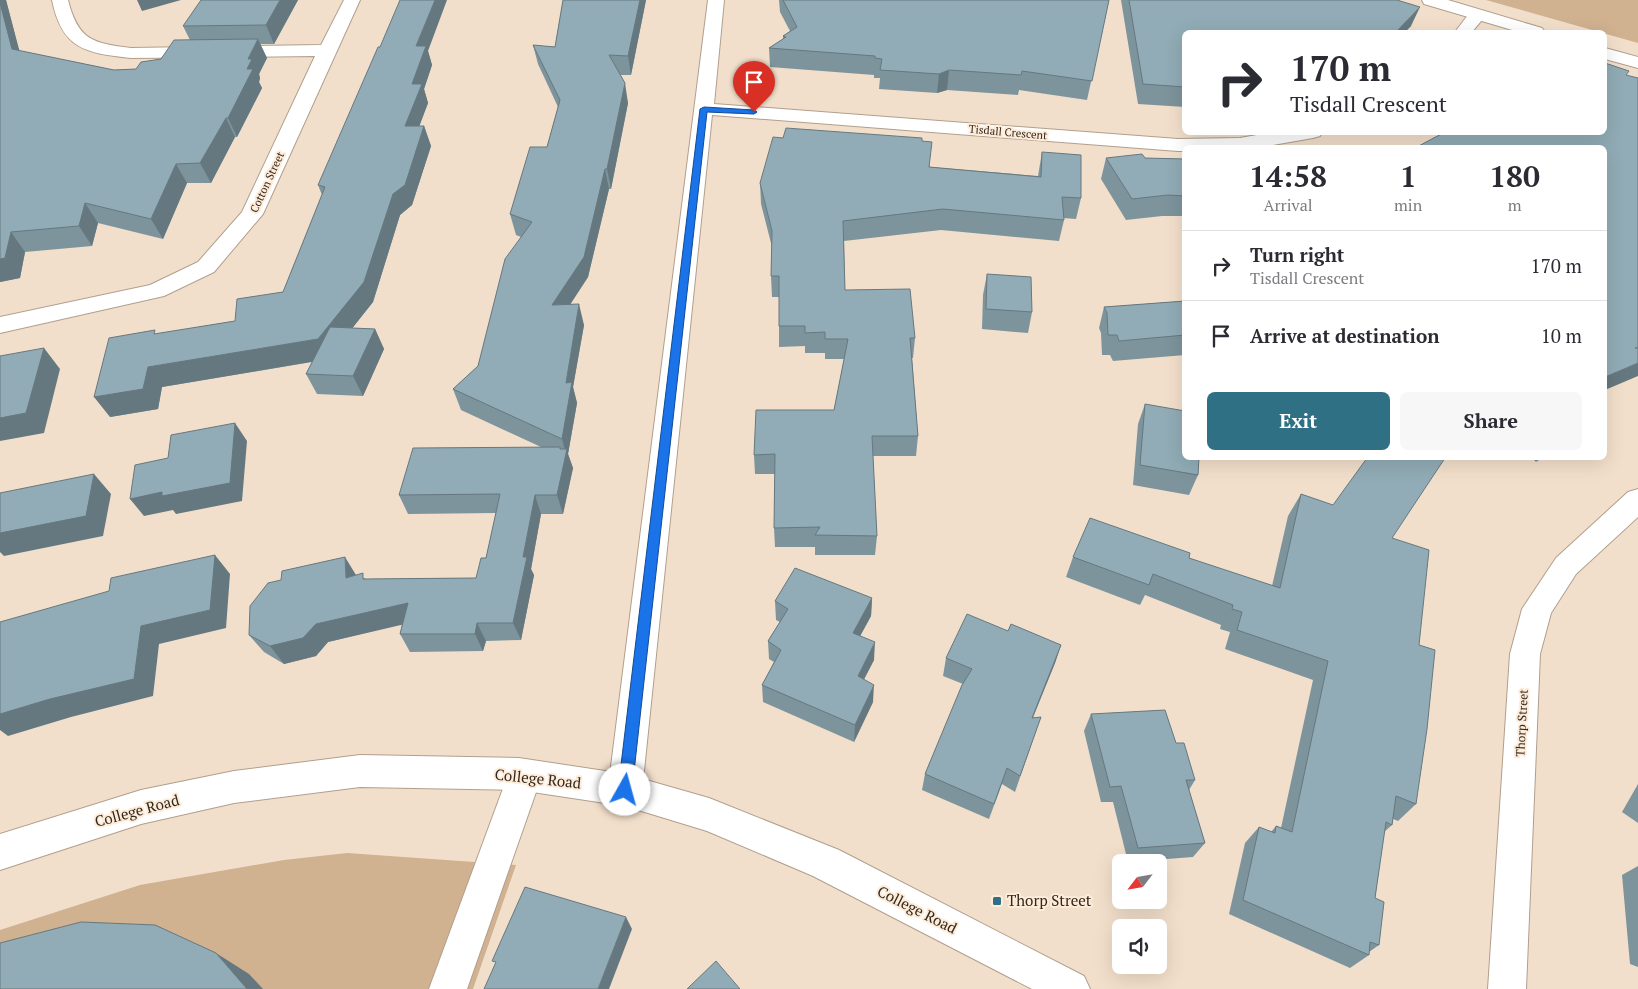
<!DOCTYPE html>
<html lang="en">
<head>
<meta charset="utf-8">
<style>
  :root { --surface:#fff; --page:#f7f7f7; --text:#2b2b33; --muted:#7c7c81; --line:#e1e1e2; --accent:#307084 }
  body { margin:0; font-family:"PT Serif",serif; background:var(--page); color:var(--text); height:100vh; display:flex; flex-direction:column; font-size:19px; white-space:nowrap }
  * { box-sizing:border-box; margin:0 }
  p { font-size:16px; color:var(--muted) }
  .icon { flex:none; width:28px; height:28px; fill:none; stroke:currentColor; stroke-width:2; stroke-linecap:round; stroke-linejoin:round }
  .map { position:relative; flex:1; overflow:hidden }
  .panel { position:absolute; left:1182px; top:145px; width:425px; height:315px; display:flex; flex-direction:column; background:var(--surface); border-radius:8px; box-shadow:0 5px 20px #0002 }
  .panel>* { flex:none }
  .top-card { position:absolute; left:1182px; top:30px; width:425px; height:105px; border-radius:8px; box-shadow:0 5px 20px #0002; background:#fff; color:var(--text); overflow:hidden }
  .needle { width:32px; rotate:239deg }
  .tools { position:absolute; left:1112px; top:854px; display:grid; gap:10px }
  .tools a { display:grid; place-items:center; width:55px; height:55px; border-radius:8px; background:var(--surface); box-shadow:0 5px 20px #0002; font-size:25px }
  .pin { position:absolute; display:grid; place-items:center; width:42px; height:42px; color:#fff; margin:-51px -21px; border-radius:50% 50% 50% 0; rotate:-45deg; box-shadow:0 0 5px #0007 }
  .pin .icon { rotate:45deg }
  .me { position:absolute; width:55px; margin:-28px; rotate:7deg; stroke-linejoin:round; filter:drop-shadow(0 0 4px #0008) }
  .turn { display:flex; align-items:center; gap:18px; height:105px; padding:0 25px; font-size:22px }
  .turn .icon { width:65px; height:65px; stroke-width:2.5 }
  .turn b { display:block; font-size:35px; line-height:42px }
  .eta { display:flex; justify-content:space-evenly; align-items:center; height:85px; text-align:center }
  .eta b { font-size:30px; font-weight:700; line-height:35px }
  .cta { display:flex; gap:10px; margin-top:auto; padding:10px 25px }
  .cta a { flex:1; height:58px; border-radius:8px; background:var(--accent); color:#fff; font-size:20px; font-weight:700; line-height:58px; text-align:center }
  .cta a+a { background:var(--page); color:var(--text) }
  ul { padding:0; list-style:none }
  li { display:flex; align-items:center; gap:15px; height:70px; padding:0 25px; border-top:1px solid var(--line) }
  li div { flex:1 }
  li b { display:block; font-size:19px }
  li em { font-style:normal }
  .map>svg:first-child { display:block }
  .green { fill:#d0b190 }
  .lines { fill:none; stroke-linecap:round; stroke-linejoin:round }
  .minor-casing { stroke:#b19f8d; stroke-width:2 }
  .major-casing { stroke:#b19f8d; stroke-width:2 }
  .minor { fill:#fff; fill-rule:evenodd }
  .major { fill:#fff; fill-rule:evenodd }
  .wall { fill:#7d949d }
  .shaded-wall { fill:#66787f }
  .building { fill:#91acb6; stroke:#66787f }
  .route { fill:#1a73e8; stroke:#114b97 }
  .poi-dot { fill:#307084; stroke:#ffecd8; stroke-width:2 }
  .labels { text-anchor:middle; stroke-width:4; stroke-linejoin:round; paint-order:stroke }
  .far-street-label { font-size:11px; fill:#302921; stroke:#ffecd8 }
  .street-label { font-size:12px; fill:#302921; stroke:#ffecd8 }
  .near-street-label { font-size:15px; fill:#302921; stroke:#ffecd8 }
  .near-poi-label { font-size:15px; fill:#302921; stroke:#ffecd8; text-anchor:start }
</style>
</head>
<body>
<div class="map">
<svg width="1638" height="989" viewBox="0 0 1638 989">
  <rect width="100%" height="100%" fill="#f2dfcb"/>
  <!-- green -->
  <g class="green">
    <polygon points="1486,0 1638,0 1638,43"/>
    <polygon points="347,853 516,865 473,989 0,989 0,930 140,885 284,860"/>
  </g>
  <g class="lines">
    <!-- minor casing -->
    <g class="minor-casing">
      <g id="minor">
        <path d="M 52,0 L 68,0 C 78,40 92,43 131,48 L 321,45 L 344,0 L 360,0 L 263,214 L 214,272 L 164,296 L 0,333 L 0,317 L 150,285 L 198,262 L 242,212 L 315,56 L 131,58 C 85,53 62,49 52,0 Z"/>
        <polygon points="708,0 724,0 714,104 1178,139 1240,138 1274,132 1322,132 1320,136 1313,138 1255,148 1185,148 1185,151 1178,151 712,115 642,790 637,801 625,806 613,801 608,790"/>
        <polygon points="1477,10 1483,11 1486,15 1472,32 1455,32 1471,11"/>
        <polygon points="1638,489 1638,517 1576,574 1551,613 1540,654 1526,989 1488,989 1510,654 1522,609 1556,558 1628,492"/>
        <polygon points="525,759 537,764 542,775 467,989 429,989 508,775 513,764"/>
      </g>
    </g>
    <!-- major casing -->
    <g class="major-casing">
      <g id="major">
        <polygon points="1422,0 1448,0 1542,28 1545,32 1519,32 1424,4"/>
        <polygon points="1605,48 1638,57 1638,68 1605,59"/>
        <polygon points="360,755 519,758 625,774 709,798 839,850 1084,976 1090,989 1032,989 813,876 707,831 625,806 519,790 360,787 234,803 141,824 0,870 0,834 141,790 234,771"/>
      </g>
    </g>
    <!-- minor -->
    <use href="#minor" class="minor"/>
    <!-- major -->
    <use href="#major" class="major"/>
  </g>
  <!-- wall -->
  <g class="wall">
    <polygon points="0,0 6,0 19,51 114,70 136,69 161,59 190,40 183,26 298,0 274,44 260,44 267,58 259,74 260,78 259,82 262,88 237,137 235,137 211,183 187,183 163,239 98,223 92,246 25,252 20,278 0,282"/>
    <polygon points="563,0 646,0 631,75 620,75 628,103 611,189 609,189 588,277 570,304 584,325 573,387 577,403 568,454 573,468 563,514 541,514 531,569 534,575 521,640 486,641 483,651 410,652 400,634 402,624 328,642 316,656 284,664 264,652 249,635 356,575 366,579 476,578 486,558 496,513 408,514 399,495 541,447 461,410 453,389 478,366 521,237 516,235 510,214 547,147 558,107 538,64 533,45 555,47"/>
    <polygon points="779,0 1109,0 1087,100 1019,90 1018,95 947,90 937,93 879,89 880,78 874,78 874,75 770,67 769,48 783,39 783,36 790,31 780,12"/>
    <polygon points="1121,0 1397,0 1411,26 1405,32 1185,32 1185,107 1138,104"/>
    <polygon points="428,51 432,65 424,89 428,103 419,126 424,126 431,146 412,205 400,215 373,302 352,328 375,329 384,349 363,396 317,394 306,374 312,362 162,387 158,409 110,417 157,334 235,321 283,292 322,195 318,185"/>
    <polygon points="783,138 922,141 930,167 1038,176 1042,152 1081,198 1076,219 1063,218 1064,220 1059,241 941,230 844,241 845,290 915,338 913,358 912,358 918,436 916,456 873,456 877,536 875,555 815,555 815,547 775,547 774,528 775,474 755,474 754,455 834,410 844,359 825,359 825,353 805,353 805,346 779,347 779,297 772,297 771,276 772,247 761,204 760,183"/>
    <polygon points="1106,158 1185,159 1185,216 1162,216 1126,220 1101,179"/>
    <polygon points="987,274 1032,312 1028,333 982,329 983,295"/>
    <polygon points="1185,301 1185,355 1113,361 1110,355 1102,355 1101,333 1099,328 1104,307"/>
    <polygon points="1145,404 1198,475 1189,495 1133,485 1138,424"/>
    <polygon points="1532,458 1542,458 1536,462"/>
    <polygon points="1301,494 1392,538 1419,645 1416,804 1398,821 1393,819 1392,825 1384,832 1375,898 1379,945 1369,952 1369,955 1350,968 1229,914 1245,843 1259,827 1271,832 1276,826 1281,828 1313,680 1225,649 1230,632 1220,629 1221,625 1145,595 1140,605 1066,577 1073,557 1189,558 1272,586 1288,516"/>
    <polygon points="872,598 871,616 860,636 874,660 864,679 873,702 854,742 763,702 762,685 774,662 769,659 768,641 780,622 776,620 775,601"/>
    <polygon points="1008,631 1061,645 1055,663 1032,718 1041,717 1015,792 1002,784 989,819 922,790 925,774 963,684 943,676 946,658"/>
    <polygon points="1091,714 1176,743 1195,780 1189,790 1205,843 1193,857 1128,862 1113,802 1101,802 1084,731"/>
    <polygon points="1638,784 1638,823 1622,812"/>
    <polygon points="1638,866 1638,967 1630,964 1622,875"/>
  </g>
  <!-- shaded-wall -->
  <g class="shaded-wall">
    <polygon points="0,0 6,0 24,68 12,49 0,3"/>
    <polygon points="137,0 181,0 142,11"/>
    <polygon points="280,0 298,0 274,44 266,25"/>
    <polygon points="435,0 447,0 428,51 432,65 424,89 428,103 412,146 405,126 416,46"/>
    <polygon points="640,0 646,0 631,75 628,56"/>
    <polygon points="1420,7 1411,26 1405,32 1396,32"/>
    <polygon points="258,39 267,58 259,74 260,78 259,82 262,88 237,137 228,118 247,69 248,59"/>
    <polygon points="949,70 947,90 937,93 939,74"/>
    <polygon points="625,83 628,103 611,189 607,169"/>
    <polygon points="226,118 235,137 211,183 200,163"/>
    <polygon points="424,126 431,146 412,205 400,215 373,302 328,359 162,387 158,409 110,417 94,397 148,367 318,339 393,194"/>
    <polygon points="176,164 187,183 163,239 151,219"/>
    <polygon points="605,169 609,189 588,277 557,325 552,305"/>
    <polygon points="85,203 98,223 92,246 79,226"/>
    <polygon points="11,232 25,252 20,278 0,282 0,259"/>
    <polygon points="579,304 584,325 573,387 577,403 568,454 573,468 563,514 557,495 560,449 560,447 564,461 566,454 562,439 566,383"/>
    <polygon points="375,329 384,349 363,396 353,376"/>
    <polygon points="44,348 60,369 44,433 0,441 0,418"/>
    <polygon points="1638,363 1638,376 1605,390 1605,377"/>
    <polygon points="235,423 247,441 242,501 176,514 173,510 144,516 130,499"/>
    <polygon points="94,474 111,494 103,536 4,556 0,552 0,533"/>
    <polygon points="535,495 541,514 531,569 534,575 521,640 513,623 523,557"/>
    <polygon points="215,555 230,574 226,628 159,644 153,696 71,717 8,736 0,730 0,714 141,626"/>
    <polygon points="345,557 356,575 346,578"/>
    <polygon points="872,598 871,616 852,651 853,633"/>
    <polygon points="408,603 418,621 328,642 316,656 284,664 270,646 316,624"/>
    <polygon points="477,623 486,641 483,651 475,634"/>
    <polygon points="875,642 874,660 857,693 858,676"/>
    <polygon points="1061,645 1055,663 1026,735 1032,718"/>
    <polygon points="874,685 873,702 854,742 855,725"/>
    <polygon points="626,917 632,929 609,989 598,989"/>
    <polygon points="216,953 249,974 263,989 247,989"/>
  </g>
  <!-- building -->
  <g class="building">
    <polygon points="201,0 280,0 266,25 183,26"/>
    <polygon points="400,0 435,0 416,46 426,46 412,84 422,84 405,126 424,126 405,185 393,194 364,282 318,339 148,367 143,389 94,397 109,338 155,330 154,334 235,321 237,299 283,292 325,187 318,185 378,47 380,47"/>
    <polygon points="563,0 640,0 628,56 609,55 625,83 607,169 605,169 584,257 552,305 579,304 566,383 572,382 562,439 453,389 478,366 505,259 532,222 510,214 530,147 547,147 560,100 533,45 555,47"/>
    <polygon points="783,0 1109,0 1092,81 1022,71 1021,75 949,70 939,74 880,70 882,59 875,58 875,56 769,48 786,37 783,36 797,27"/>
    <polygon points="1129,0 1397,0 1420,7 1396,32 1185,32 1185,87 1143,84"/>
    <polygon points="0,3 12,49 114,70 136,69 141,62 161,59 174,40 258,39 248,59 252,59 247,69 253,69 228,118 226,118 200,163 176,164 151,219 85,203 79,226 11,232 5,258 0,259"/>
    <polygon points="1605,63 1629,71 1626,75 1638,78 1638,347 1635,348 1638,348 1638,363 1605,377 1605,148 1415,148 1445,132 1605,132"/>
    <polygon points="786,128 922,138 922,141 932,142 929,167 1041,177 1042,152 1081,155 1081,198 1062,197 1064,220 943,209 843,221 845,290 910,289 915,338 910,338 918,436 872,436 877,536 815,535 820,527 774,528 775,454 754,455 756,410 834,410 848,339 825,339 825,332 805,333 805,326 779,326 779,276 771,276 772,231 760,183 773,137 783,138"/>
    <polygon points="1142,154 1145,158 1185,159 1185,196 1168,195 1132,199 1106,158"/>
    <polygon points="987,274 1031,277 1032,312 986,309"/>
    <polygon points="1185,301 1185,335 1119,341 1117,335 1108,335 1107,313 1104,307"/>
    <polygon points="330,327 375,329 353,376 306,374"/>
    <polygon points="44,348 26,413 0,418 0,356"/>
    <polygon points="1145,404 1185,411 1185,458 1199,458 1198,475 1140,465"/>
    <polygon points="235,423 230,483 162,496 162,492 130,499 135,465 168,458 171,435"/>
    <polygon points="560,447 560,449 567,449 557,495 535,495 523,557 527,557 513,623 477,623 475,634 400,634 408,603 316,624 303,638 270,646 249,635 250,606 268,583 281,580 282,571 345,557 346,578 363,573 363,579 476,578 481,558 486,558 500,494 399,495 413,448"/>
    <polygon points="1367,458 1445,458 1392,538 1429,550 1419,645 1435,650 1427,729 1416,804 1396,796 1392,825 1386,822 1375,898 1384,902 1379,945 1370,942 1369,955 1243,900 1259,827 1275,833 1276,826 1292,832 1328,661 1237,630 1242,612 1232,609 1233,605 1153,574 1149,585 1073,557 1090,518 1190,553 1189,558 1280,588 1301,494 1333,505"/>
    <polygon points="94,474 86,516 0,533 0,493"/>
    <polygon points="215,555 210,610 141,626 134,679 50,699 0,714 0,622 109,591 111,578"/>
    <polygon points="795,568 872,598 853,633 875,642 858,676 874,685 855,725 762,685 781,650 768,641 788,609 775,601"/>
    <polygon points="967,614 1008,631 1011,624 1061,645 1032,718 1041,717 1020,776 1007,768 994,804 925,774 962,685 972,669 946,658"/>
    <polygon points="1165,710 1176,743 1184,743 1195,780 1186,780 1205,843 1138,848 1121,786 1110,787 1091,714"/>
    <polygon points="525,887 626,917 598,989 484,989 496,962 492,961"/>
    <polygon points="81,922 155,925 216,953 247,989 0,989 0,943"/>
    <polygon points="716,961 740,989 687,989"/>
  </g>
  <!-- route -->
  <polygon class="route" points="704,107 754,110 757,112 754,114 707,112 632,790 630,795 625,797 620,795 618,790 700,109"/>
  <!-- markers -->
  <rect class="poi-dot" x="992" y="896" width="10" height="10" rx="2.5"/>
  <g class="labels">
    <!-- far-street labels -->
    <g class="far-street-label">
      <text transform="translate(1008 132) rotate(5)" y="4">Tisdall Crescent</text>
      <text transform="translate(267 182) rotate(-65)" y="4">Cotton Street</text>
    </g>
    <!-- street labels -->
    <g class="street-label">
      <text transform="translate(1522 723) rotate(-87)" y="4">Thorp Street</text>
    </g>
    <!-- near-street labels -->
    <g class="near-street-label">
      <text transform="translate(538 779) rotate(6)" y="5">College Road</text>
      <text transform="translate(137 811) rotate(-15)" y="5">College Road</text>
      <text transform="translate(917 910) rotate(27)" y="5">College Road</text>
    </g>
    <!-- near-poi labels -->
    <g class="near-poi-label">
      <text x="1007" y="906">Thorp Street</text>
    </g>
  </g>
</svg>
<div class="tools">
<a><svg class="needle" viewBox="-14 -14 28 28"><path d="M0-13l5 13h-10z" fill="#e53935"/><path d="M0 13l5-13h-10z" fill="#7c7c81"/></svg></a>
<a><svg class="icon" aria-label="sound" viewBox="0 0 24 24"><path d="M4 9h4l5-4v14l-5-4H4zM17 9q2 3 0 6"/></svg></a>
</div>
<div class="pin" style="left:754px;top:112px;background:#d93025"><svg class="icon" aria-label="arrive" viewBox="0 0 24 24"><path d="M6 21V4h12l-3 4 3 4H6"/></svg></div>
<svg class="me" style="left:625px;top:790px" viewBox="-20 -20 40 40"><circle r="19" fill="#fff"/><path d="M0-13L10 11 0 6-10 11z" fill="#1a73e8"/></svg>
<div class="top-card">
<div class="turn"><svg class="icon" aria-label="right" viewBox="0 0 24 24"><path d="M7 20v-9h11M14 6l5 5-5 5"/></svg><div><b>170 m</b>Tisdall Crescent</div></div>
</div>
<section class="panel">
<div class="eta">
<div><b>14:58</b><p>Arrival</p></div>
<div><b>1</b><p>min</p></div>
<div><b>180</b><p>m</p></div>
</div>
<ul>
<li><svg class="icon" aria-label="right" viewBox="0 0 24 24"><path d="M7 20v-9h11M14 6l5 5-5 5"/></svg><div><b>Turn right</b><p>Tisdall Crescent</p></div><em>170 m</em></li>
<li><svg class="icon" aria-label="arrive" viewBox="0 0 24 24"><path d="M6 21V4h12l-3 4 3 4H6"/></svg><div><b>Arrive at destination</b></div><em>10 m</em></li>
</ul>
<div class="cta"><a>Exit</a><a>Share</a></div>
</section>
</div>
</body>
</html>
